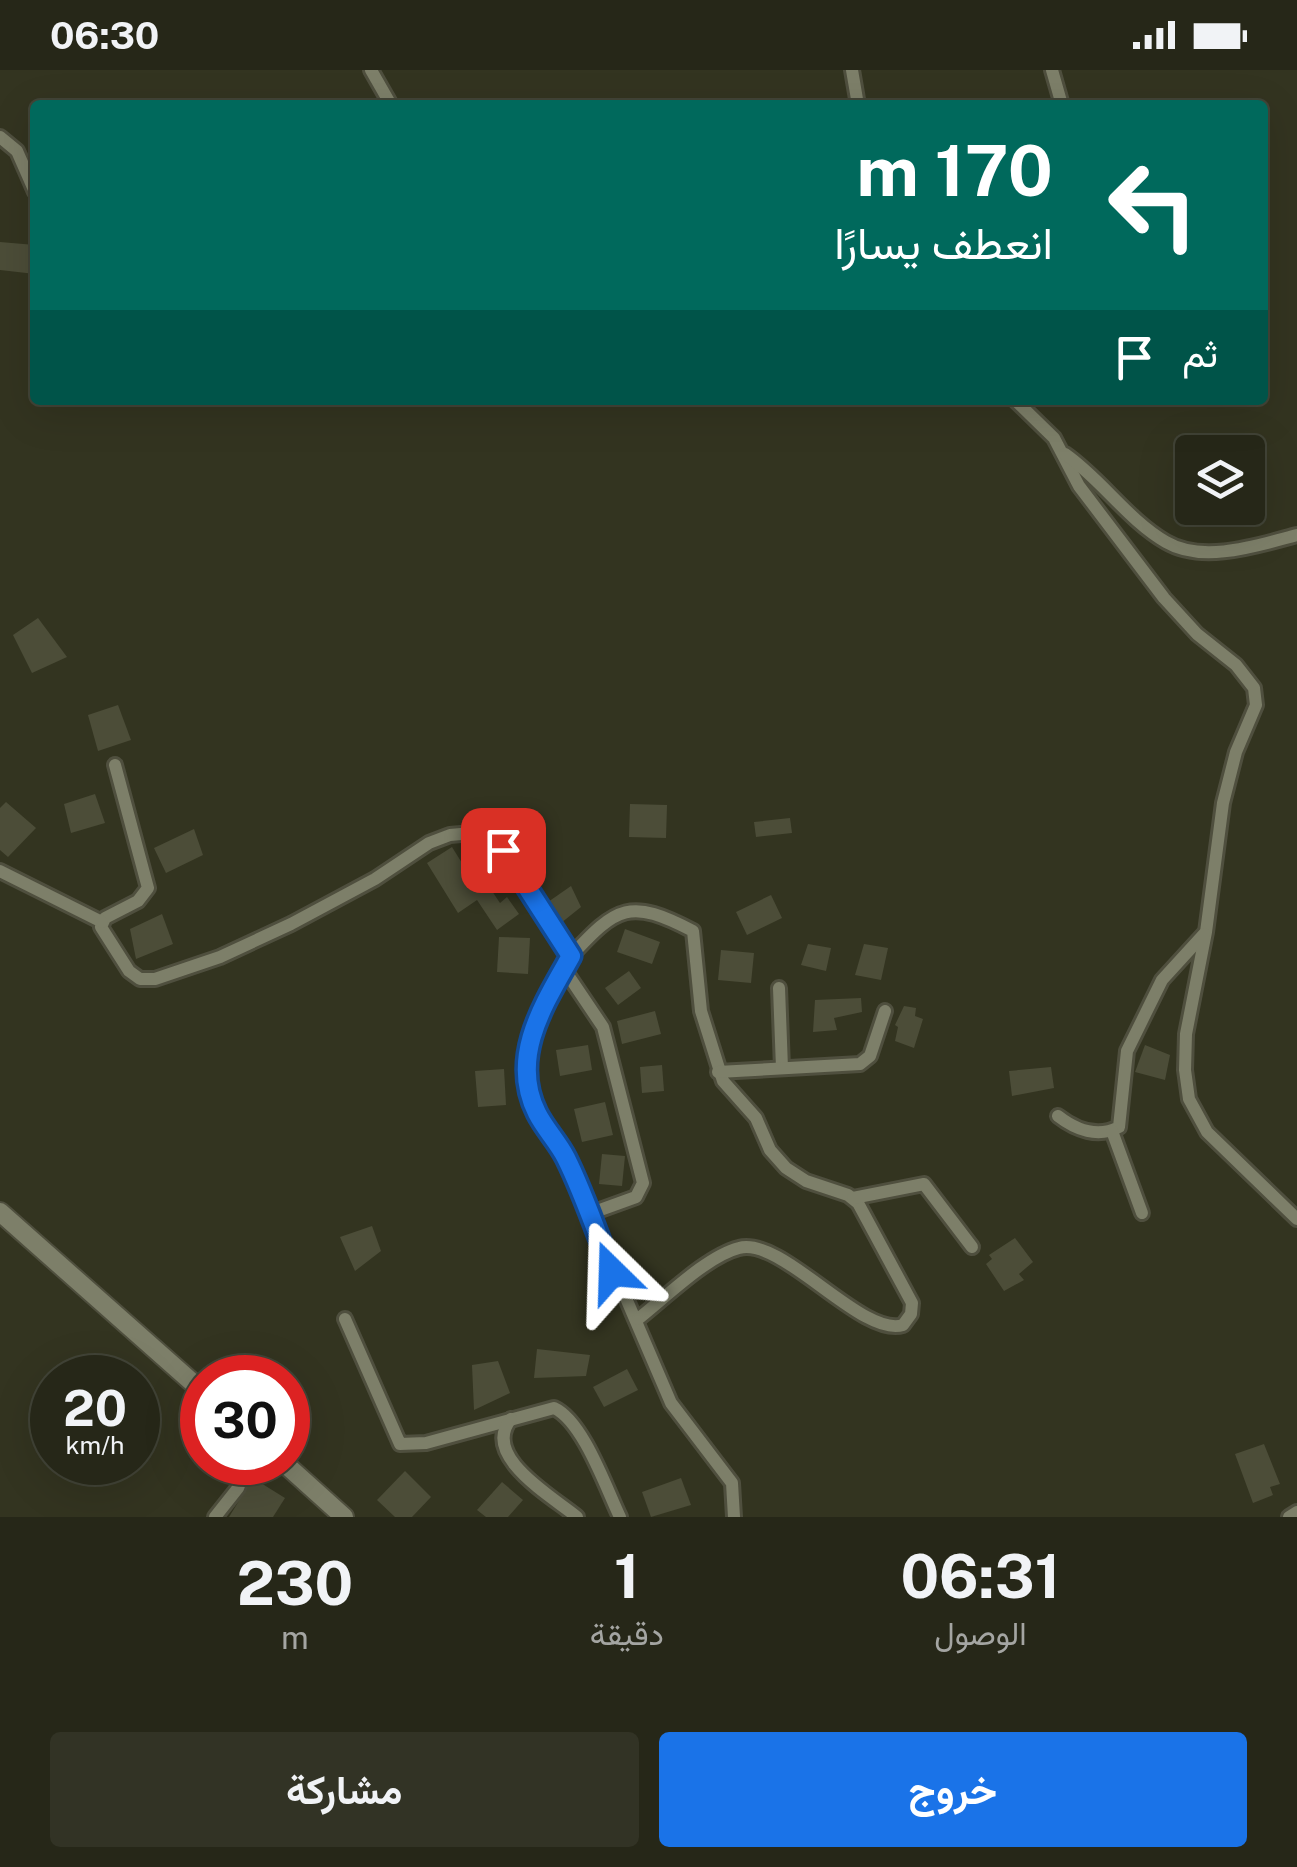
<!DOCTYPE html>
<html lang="ar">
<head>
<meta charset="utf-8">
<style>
  :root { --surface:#262718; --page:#323325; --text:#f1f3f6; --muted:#a4a5a2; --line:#424437; --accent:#1a73e8 }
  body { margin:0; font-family:"Public Sans",Vazirmatn,sans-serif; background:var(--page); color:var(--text); direction:rtl; height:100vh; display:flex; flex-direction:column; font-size:38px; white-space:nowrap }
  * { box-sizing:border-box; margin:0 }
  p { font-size:32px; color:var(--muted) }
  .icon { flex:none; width:55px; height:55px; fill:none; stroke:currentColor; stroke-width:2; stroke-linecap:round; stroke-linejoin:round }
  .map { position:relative; height:1447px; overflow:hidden; direction:ltr }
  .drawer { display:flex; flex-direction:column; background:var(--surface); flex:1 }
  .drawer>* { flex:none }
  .banner { position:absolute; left:30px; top:30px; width:1238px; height:305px; border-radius:10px; box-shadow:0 10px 40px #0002,0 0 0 2px var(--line); direction:rtl; background:#00695c; color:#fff; overflow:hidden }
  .fabs { position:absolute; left:1175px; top:365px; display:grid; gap:20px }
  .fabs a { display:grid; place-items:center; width:90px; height:90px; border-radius:10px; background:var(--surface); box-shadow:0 10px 40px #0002,0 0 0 2px var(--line); font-size:50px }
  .speed { position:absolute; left:30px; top:1285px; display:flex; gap:20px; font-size:50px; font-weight:700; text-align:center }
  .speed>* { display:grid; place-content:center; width:130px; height:130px; border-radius:50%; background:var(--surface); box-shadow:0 10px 40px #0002,0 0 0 2px var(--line); line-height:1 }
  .speed small { font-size:25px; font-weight:400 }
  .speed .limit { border:15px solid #d22; background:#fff; color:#111 }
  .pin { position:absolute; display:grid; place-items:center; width:85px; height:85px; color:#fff; margin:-42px; border-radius:20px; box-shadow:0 5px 15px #0006 }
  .me { position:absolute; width:110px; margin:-55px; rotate:338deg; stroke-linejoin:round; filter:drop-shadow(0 0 8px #0008) }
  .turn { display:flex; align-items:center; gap:35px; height:210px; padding:0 50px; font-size:45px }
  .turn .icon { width:130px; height:130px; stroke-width:2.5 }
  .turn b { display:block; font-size:70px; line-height:85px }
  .then { display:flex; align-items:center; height:95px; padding:0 50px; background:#0003; gap:20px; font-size:38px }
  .eta { display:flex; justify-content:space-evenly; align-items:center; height:170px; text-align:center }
  .eta b { font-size:60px; font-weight:700; line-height:70px }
  .primary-button { display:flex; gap:20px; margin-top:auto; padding:20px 50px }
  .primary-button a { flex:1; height:115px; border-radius:10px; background:var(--accent); color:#fff; font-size:40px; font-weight:700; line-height:115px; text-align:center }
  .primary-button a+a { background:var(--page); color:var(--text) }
  .status { display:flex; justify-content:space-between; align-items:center; height:70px; padding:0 50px; background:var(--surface); direction:ltr }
  .status svg { height:28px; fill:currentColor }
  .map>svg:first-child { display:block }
  .building { fill:#4c4d38 }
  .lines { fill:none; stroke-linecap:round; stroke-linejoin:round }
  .minor-casing { stroke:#4f4f3e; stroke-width:18 }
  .secondary-casing { stroke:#4f4f3e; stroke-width:22 }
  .minor { stroke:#7d7f69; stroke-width:12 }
  .secondary { stroke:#7d7f69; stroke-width:18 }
  .route-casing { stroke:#114b97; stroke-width:25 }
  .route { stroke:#1a73e8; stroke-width:18 }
</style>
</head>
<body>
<div class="status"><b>06:30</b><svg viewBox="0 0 49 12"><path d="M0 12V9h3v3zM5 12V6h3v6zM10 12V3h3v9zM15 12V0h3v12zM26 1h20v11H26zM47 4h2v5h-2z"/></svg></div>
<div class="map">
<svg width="1297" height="1447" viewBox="0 0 1297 1447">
  <rect width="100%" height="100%" fill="#333420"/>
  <!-- building -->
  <g class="building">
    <polygon points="0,172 35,175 35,204 0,200"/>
    <polygon points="38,548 67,587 32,603 13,565"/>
    <polygon points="118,635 131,670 98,681 88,645"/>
    <polygon points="95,724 105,753 71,763 64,734"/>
    <polygon points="6,732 36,758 8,787 0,780 0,738"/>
    <polygon points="630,734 667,735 666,768 629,767"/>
    <polygon points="790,748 792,763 756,767 754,752"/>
    <polygon points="194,759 203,785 166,803 154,778"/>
    <polygon points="452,777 472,809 480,803 500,833 507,827 519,844 497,860 477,830 458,843 427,793"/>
    <polygon points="571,816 581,837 561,853 548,832"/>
    <polygon points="771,825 782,848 747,865 736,842"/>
    <polygon points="162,844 173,874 136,889 130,859"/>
    <polygon points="625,859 660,872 652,894 617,882"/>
    <polygon points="499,867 530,868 528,904 497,902"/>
    <polygon points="808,874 831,878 826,901 801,895"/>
    <polygon points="864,874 888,878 881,910 855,905"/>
    <polygon points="721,880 754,883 751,913 718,910"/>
    <polygon points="629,901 641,918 618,935 605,918"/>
    <polygon points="861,928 862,942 834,948 837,960 813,962 815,930"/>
    <polygon points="904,936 916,938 915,946 923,949 914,978 895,971 898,957 895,955"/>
    <polygon points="655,941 661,964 622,974 617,951"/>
    <polygon points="588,975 592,1000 560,1006 556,980"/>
    <polygon points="1145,975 1170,985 1165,1010 1135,1002"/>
    <polygon points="662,995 664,1021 642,1023 640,997"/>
    <polygon points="1051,997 1054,1018 1012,1026 1009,1001"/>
    <polygon points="504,999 506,1035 478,1037 475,1001"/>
    <polygon points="605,1032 613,1065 582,1072 574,1039"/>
    <polygon points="602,1084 625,1086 622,1116 599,1114"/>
    <polygon points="372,1156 381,1181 355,1201 340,1167"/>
    <polygon points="1015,1168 1033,1192 1019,1204 1024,1210 1004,1221 986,1194 992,1189 989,1185"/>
    <polygon points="537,1279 590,1285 586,1306 534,1308"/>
    <polygon points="498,1291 510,1323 474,1340 472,1295"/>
    <polygon points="627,1299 638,1320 604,1337 593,1317"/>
    <polygon points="1264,1374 1280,1414 1270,1417 1273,1425 1253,1433 1235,1384"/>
    <polygon points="405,1401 431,1427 412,1447 395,1447 377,1430"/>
    <polygon points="253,1408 285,1428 273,1447 229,1447"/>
    <polygon points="681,1408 691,1435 651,1447 642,1422"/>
    <polygon points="502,1412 523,1430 508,1447 486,1447 477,1440"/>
  </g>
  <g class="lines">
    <!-- minor casing -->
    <g class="minor-casing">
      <g id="minor">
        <polyline points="371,0 391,35"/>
        <polyline points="852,0 858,35"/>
        <polyline points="1052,0 1062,35"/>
        <polyline points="0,67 17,81 35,122"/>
        <polyline points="1015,330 1054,368 1079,416 1164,528 1197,564 1236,595 1254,618 1256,635 1236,682 1223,733 1206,862 1186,964 1185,1000 1189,1029 1207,1062 1297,1149"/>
        <path d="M 1065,384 C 1101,409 1128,450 1166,472 C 1203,494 1259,475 1297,465"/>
        <polyline points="115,695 148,818 138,831 105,848 101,857 129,901 140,909 155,909 220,887 291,854 375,809 429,773 450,765 472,763 496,772 503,781 571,886 532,963 526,988 530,1026 536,1043 565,1086 671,1333 732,1413 734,1447"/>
        <polyline points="0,801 102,852"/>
        <path d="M 571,886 C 617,836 630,828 693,861 L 701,941 L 723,1011 L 756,1048 L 770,1080 L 786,1098 L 806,1111 L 848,1125 L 858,1133 L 912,1233 L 911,1244 L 903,1255 C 862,1268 782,1166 739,1178 C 707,1186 665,1228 638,1249"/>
        <polyline points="564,899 603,957 643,1113 636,1127 589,1144"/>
        <polyline points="779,918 782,998"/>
        <polyline points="718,1002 860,994 870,986 885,941"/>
        <path d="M 1058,1046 C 1076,1060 1098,1068 1119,1057 L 1127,981 L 1162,910 L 1204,864"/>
        <polyline points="1112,1061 1142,1143"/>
        <polyline points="853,1128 924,1114 972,1177"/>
        <path d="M 345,1249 L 400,1374 L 426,1373 L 554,1338 C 583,1351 606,1418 620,1447"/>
        <path d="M 511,1349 C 480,1386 553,1427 577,1447"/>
        <polyline points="215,1447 238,1418 248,1392"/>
        <polyline points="1289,1447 1297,1442"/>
      </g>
    </g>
    <!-- secondary casing -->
    <g class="secondary-casing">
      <g id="secondary">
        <polyline points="0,1142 202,1321"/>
        <polyline points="283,1392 344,1447"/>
      </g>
    </g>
    <!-- minor -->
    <use href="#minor" class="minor"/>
    <!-- secondary -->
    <use href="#secondary" class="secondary"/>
  </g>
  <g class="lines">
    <!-- route casing -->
    <g class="route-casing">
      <path id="route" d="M 503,780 L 571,886 C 544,934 509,987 537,1043 C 545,1059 558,1072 566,1088 C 584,1124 597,1164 612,1202"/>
    </g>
    <!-- route -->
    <use href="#route" class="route"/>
  </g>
</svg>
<div class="fabs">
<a><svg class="icon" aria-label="layers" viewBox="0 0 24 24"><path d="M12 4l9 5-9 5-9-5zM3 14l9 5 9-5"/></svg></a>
</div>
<div class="speed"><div>20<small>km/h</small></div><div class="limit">30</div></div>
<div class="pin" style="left:503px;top:780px;background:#d93025"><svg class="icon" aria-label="arrive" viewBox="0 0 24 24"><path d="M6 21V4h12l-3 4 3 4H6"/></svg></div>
<svg class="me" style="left:612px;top:1202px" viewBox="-20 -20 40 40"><path d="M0-17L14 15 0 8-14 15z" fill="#1a73e8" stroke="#fff" stroke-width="4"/></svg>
<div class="banner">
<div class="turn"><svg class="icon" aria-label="left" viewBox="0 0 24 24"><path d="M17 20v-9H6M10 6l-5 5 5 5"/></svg><div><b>170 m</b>انعطف يسارًا</div></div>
<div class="then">ثم<svg class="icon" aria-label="arrive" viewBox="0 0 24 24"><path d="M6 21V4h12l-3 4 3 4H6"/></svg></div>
</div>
</div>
<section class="drawer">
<div class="eta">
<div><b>06:31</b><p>الوصول</p></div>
<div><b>1</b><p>دقيقة</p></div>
<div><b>230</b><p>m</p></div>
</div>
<div class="primary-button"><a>خروج</a><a>مشاركة</a></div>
</section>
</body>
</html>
